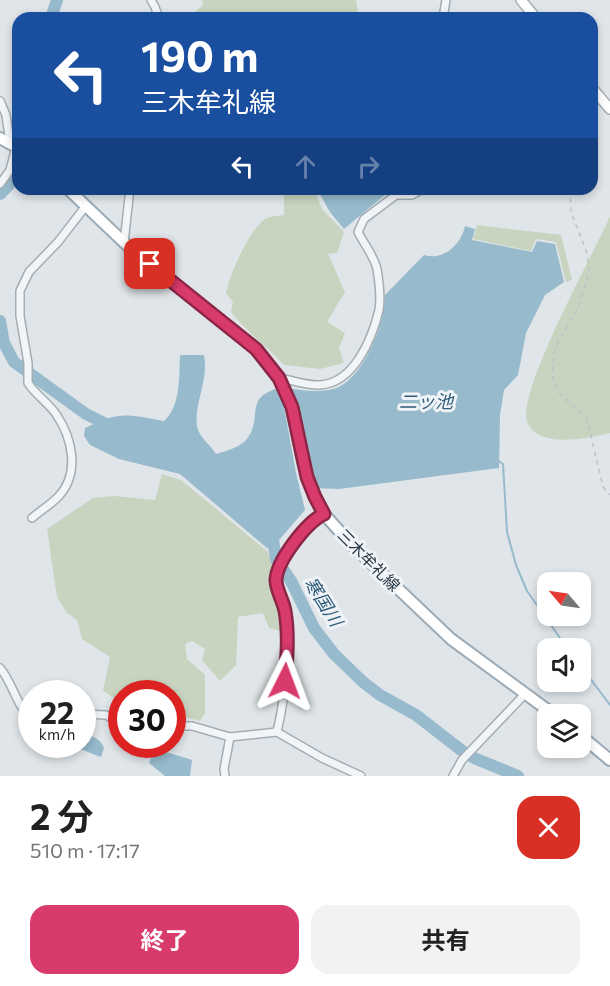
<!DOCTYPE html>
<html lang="ja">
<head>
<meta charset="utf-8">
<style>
  :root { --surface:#fff; --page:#f2f2f2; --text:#222; --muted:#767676; --accent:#d83a6c }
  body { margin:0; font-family:Commissioner,"Noto Sans JP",sans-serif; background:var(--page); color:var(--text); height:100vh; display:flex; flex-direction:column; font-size:22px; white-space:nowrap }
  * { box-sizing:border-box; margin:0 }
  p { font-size:20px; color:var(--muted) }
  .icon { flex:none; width:33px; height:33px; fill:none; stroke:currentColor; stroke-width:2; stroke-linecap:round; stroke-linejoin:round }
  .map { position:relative; height:776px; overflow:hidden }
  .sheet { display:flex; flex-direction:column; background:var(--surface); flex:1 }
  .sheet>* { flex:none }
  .hud { position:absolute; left:12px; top:12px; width:586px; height:183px; border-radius:18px; box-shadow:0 3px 9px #0003; background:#1a4fa0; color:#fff; overflow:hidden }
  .needle { width:39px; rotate:299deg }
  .buttons { position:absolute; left:537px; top:572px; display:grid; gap:12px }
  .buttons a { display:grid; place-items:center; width:54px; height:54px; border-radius:12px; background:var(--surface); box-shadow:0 3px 9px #0003; font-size:30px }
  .speed { position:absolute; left:18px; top:680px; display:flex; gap:12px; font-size:30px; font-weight:700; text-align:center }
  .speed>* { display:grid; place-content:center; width:78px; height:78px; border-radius:50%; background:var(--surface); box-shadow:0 3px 9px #0003; line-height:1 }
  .speed small { font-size:15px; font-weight:400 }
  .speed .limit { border:9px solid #d22; background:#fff; color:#111 }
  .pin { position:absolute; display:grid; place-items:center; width:51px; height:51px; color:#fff; margin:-26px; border-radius:12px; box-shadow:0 3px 9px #0006 }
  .me { position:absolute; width:66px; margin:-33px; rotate:3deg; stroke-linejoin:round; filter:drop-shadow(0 0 4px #0008) }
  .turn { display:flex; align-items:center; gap:21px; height:126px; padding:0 30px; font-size:27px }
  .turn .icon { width:78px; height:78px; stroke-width:2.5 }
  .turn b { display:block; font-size:42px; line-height:51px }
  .lanes { display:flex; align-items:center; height:57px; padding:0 30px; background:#0003; justify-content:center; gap:30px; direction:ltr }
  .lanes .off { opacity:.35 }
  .round { display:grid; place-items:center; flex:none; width:63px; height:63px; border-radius:18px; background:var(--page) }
  .head { display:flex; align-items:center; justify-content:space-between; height:102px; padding:0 30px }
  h1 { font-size:36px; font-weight:700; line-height:45px }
  .button { display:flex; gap:12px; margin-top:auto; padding:12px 30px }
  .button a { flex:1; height:69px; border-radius:18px; background:var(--accent); color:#fff; font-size:24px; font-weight:700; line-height:69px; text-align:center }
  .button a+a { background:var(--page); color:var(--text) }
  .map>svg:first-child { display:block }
  .green { fill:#c8d4bf }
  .water { fill:#97bacc }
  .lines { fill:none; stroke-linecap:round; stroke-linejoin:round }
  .stream { stroke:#97bacc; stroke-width:2 }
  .river { stroke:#97bacc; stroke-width:12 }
  .street-casing { stroke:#a4adb4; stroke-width:10 }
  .secondary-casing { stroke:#a4adb4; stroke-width:12 }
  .primary-casing { stroke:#9dabb6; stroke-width:14 }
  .path { stroke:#bdc3c8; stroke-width:1.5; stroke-dasharray:4.5 4.5; stroke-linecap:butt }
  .street { stroke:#f2f5f7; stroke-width:7 }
  .secondary { stroke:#fff; stroke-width:9 }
  .primary { stroke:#fff; stroke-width:10 }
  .route-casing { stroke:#8c2646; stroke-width:15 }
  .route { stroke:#d83a6c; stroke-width:10 }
  .labels { text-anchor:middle; stroke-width:6; stroke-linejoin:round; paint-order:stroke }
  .street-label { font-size:16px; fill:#273542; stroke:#eff3f7 }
  .water-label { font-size:18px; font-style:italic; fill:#2e5c79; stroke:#eff3f7 }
</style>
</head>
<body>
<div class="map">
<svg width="610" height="776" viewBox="0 0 610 776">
  <rect width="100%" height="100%" fill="#dfe5e9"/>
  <!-- green -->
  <g class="green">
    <polygon points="202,0 356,0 358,13 368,18 188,18 203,5"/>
    <path d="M 279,189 L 314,189 L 322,209 L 344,232 L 337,253 L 328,254 L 345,292 L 327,322 L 345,333 L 339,348 L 344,363 L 320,369 L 284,365 C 266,346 247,332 231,312 L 233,302 L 226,293 C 229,275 250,229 265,219 C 270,216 278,216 284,215 L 284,195 Z"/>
    <path d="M 610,216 L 610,433 C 589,438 541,449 528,424 C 513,397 596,250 610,216 Z"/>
    <polygon points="477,225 561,235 572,280 566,282 556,242 536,239 531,251 473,239"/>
    <polygon points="162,474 181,480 267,551 275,568 270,582 277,599 280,631 269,628 263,613 238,617 236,665 220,681 202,660 205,649 192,641 185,644 187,659 205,675 205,713 200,721 173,714 172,693 122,693 121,702 103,691 110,657 82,639 77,620 67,613 57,597 47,529 93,498 114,496 155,500"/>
  </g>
  <!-- water -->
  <g class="water">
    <polygon points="317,189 392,189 344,229 330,212"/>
    <path d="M 465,226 L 475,229 L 472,240 L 532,252 L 537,241 L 555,244 L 564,282 L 545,295 L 526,333 L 518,375 L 504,390 L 500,415 L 499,468 L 339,489 L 314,488 L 286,388 C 301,390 318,393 333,389 C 361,383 387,322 384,296 L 424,255 C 443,261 461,245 465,226 Z"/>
    <path d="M 180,355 L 204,355 C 209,381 194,402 197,426 C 199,438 211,445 216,454 C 241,447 253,442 255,414 C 256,408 256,402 261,397 C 265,393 272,390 278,388 L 283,401 L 296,473 L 305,510 L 279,540 L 267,548 L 180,474 L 119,459 L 90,445 L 84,436 L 85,428 C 119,411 127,414 164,421 C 181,406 179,376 180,355 Z"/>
    <path d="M 83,733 C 92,736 100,738 104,748 L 101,757 L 67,744 L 82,744 Z"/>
    <polygon points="166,752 192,760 190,776 165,776 149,763 153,754"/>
  </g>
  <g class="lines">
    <!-- stream -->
    <g class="stream">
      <polyline points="499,461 503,464 507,532 516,565 527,591 567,648"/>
      <polyline points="580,665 610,705"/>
    </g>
    <!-- river -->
    <g class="river">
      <polyline points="51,18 57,0"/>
      <polyline points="0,194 9,185 18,168"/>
      <polyline points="0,321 4,343 14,362 86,414 114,428"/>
      <polyline points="271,528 276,559 291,581 314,628 334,654 363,682 380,695 416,715 461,750 474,758 518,776"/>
    </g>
    <!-- street casing -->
    <g class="street-casing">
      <g id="street">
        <polyline points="151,0 155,7 159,18"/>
        <polyline points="443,18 446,0"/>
        <polyline points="0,101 6,115 10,143"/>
        <polyline points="0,184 10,170 16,147"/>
        <polyline points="124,242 130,189"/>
        <path d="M 279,378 C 292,380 308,386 320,385 C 354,383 372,339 379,310 C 381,298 379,281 377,269 C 374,256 364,244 358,232 L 364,219 L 396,195 L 412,195 L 422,189"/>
        <path d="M 32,518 C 40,511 50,505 58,497 C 80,474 73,439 56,414 C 48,403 36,395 28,383 L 28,363 L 20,316 L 20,291 L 29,272 L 58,242 L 85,207"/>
        <path d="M 0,668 C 13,683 16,706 32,719"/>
        <polyline points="82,714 106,715 122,724"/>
        <polyline points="172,726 192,726 230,737 277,732 322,758 361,776"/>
        <path d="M 277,732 C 286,694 289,653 285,614 C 284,602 275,590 276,578 C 277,559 308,522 324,514"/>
        <polyline points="225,776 224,769 230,737"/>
        <polyline points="453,776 462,760 525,694"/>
      </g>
    </g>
    <!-- secondary casing -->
    <g class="secondary-casing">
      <g id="secondary">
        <polyline points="521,0 536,18"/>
        <polyline points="592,88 610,109"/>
      </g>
    </g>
    <!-- primary casing -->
    <g class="primary-casing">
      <g id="primary">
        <polyline points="0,138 18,148"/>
        <polyline points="68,189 132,250 256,349 279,378 292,407 303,462 315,497 324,514 350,543 451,639 553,714"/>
        <polyline points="580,735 610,760"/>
      </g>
    </g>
    <!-- path -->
    <g class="path">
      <polyline points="592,121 596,151 592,156"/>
      <polyline points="570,189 571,212 587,253 589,272 578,308 556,345 553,362 553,380 559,393 587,419 603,487 610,495"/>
    </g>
    <!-- street -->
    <use href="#street" class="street"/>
    <!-- secondary -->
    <use href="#secondary" class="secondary"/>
    <!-- primary -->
    <use href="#primary" class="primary"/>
  </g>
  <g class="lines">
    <!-- route casing -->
    <g class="route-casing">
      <path id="route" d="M 150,264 L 256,349 L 279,378 L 292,407 L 307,477 L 315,497 L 324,514 C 307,522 277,560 276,580 C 276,590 283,600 285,611 C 289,634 287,658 285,681"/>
    </g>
    <!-- route -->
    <use href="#route" class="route"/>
  </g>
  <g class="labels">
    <!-- street labels -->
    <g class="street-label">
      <text transform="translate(369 560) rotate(45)" y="6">三木牟礼線</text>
    </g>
    <!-- water labels -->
    <g class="water-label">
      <text x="426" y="408">二ッ池</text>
      <text transform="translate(323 602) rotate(58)" y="6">寒国川</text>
    </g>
  </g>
</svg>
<div class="buttons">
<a><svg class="needle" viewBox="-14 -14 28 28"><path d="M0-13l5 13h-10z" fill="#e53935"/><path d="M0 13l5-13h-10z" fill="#767676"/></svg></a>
<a><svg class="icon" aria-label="sound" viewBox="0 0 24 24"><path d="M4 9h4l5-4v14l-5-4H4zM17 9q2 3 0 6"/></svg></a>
<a><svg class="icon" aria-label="layers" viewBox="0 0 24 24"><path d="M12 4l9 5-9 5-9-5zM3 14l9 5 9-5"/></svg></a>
</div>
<div class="speed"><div>22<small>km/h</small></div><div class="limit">30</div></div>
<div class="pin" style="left:150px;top:264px;background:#d93025"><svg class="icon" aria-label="arrive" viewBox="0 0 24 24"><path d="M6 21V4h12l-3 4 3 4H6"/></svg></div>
<svg class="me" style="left:285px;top:681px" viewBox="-20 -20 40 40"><path d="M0-17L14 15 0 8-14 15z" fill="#d83a6c" stroke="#fff" stroke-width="4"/></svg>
<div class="hud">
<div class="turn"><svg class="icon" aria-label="left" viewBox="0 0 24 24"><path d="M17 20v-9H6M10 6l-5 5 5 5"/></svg><div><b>190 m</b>三木牟礼線</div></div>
<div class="lanes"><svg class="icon" aria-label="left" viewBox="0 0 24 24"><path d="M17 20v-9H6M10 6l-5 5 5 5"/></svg><svg class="icon off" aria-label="ahead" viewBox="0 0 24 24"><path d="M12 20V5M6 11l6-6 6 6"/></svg><svg class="icon off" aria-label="right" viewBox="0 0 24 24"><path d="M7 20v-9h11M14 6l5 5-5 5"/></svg></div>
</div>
</div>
<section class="sheet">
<div class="head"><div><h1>2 分</h1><p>510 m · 17:17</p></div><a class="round" style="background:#d93025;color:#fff"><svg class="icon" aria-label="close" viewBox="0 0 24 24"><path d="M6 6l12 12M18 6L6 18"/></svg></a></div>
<div class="button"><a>終了</a><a>共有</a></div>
</section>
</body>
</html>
